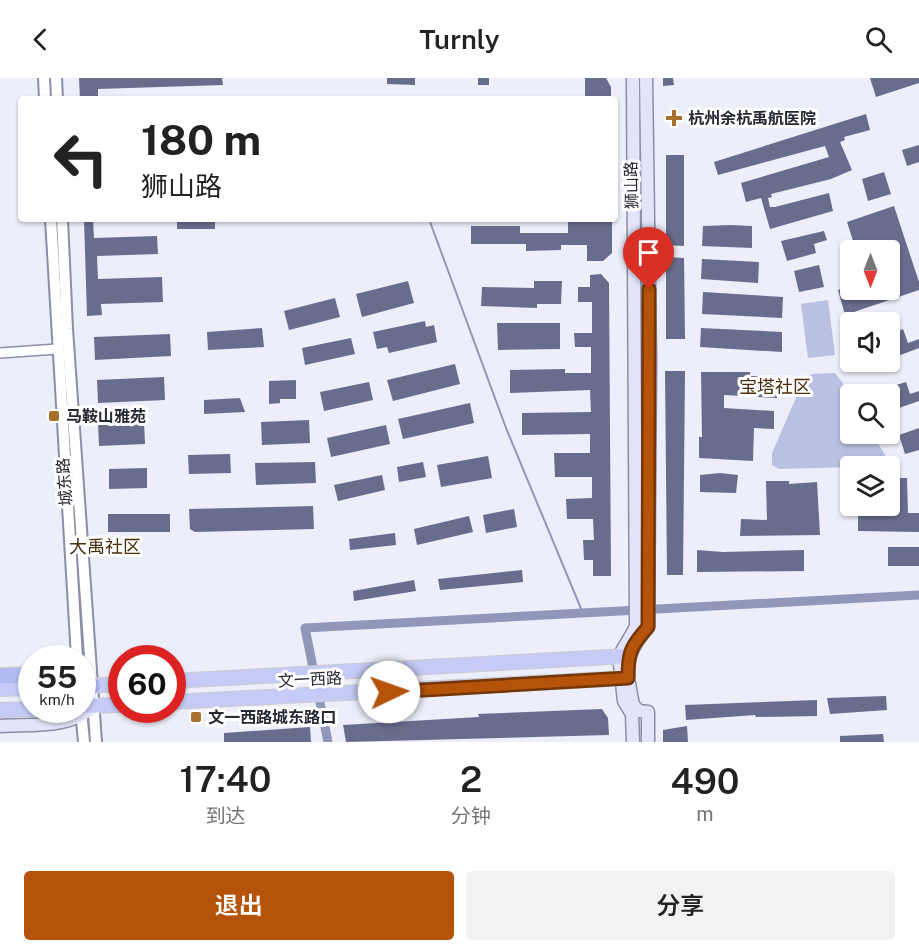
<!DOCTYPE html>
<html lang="zh">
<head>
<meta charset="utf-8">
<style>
  :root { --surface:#fff; --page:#f2f2f2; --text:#222; --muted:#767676; --accent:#b45309 }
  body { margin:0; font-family:"Public Sans","Noto Sans SC",sans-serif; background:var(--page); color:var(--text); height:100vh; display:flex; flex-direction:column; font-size:22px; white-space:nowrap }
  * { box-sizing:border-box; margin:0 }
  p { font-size:20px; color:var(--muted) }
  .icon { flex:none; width:33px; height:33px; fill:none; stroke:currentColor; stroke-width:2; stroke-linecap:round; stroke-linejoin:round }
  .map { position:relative; height:664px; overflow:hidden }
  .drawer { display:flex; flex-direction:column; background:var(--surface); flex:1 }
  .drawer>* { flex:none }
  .banner { position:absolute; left:18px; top:18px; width:600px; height:126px; border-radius:6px; box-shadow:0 2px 4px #0004; background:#fff; color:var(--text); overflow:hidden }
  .needle { width:39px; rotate:180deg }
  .buttons { position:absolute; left:840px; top:162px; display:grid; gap:12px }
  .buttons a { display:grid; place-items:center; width:60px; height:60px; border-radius:6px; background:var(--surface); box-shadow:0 2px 4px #0004; font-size:30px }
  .speed { position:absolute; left:18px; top:567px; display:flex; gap:12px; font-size:30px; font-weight:700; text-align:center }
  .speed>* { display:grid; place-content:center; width:78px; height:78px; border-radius:50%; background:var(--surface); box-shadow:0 2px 4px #0004; line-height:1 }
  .speed small { font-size:15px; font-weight:400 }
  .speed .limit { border:9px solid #d22; background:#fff; color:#111 }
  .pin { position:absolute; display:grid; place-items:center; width:51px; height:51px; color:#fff; margin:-62px -26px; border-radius:50% 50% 50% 0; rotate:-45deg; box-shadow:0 0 6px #0007 }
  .pin .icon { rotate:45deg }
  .me { position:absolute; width:66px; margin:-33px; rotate:87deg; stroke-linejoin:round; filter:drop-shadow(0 0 4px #0008) }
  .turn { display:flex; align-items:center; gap:21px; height:126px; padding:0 24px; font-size:27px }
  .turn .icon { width:78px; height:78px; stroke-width:2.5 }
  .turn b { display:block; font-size:42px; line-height:51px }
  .eta { display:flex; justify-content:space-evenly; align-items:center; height:102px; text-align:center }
  .eta b { font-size:36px; font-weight:600; line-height:42px }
  .primary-button { display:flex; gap:12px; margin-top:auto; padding:12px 24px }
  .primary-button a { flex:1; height:69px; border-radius:6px; background:var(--accent); color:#fff; font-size:24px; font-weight:600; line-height:69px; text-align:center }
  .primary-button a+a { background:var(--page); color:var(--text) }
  header { display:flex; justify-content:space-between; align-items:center; height:78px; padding:0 24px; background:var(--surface); font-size:27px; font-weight:600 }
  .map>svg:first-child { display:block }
  .green { fill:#bac0e1 }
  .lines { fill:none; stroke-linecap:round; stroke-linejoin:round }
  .stream { stroke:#9197b9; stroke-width:2 }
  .canal { stroke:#9197b9; stroke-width:9 }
  .building { fill:#686d8d }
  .minor-casing { stroke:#8a8ea9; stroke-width:12 }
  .tertiary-casing { stroke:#8a8ea9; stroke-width:14 }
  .secondary-casing { stroke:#8a8ea9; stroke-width:15 }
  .primary-casing { stroke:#cbcbce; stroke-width:16 }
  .trunk-casing { stroke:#cbcbce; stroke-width:18 }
  .minor { stroke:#fff; stroke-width:9 }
  .tertiary { stroke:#fff; stroke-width:10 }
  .secondary { stroke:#e2e5fa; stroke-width:12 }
  .primary { stroke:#c5cbf6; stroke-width:14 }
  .trunk { stroke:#b2baf3; stroke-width:15 }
  .route-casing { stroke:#753606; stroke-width:15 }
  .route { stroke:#b45309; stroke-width:10 }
  .poi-dot { fill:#a7702c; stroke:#fff; stroke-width:2 }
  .labels { text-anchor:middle; stroke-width:6; stroke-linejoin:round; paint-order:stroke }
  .poi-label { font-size:16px; font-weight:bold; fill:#262833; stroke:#fff; text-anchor:start }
  .street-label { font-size:16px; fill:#262833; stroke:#fff }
  .neighbourhood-label { font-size:18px; fill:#492f0e; stroke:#fff }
</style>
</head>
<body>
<header><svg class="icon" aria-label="back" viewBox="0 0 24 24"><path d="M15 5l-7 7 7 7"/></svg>Turnly<svg class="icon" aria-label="search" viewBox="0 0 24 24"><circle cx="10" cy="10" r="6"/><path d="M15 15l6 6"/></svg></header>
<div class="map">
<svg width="919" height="664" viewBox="0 0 919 664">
  <rect width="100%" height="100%" fill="#eceefa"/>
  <!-- green -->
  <g class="green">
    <polygon points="828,222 835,277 808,280 801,226"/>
    <polygon points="835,295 851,316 850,356 872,356 892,388 779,391 772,387 772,375 802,306 812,296"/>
  </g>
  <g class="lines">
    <!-- stream -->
    <polyline class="stream" points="429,141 506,350 582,533"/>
    <!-- canal -->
    <polyline class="canal" points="328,664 305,550 919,517"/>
  </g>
  <!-- building -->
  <g class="building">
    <polygon points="79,0 222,0 223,7 98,11 98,21 80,21"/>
    <polygon points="387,0 415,0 415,7 387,6"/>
    <rect x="478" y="0" width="11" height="7"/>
    <polygon points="585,0 606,0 611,9 611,21 585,21"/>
    <polygon points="663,0 673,0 674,7 663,8"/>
    <polygon points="870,0 919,0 919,5 876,19"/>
    <polygon points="866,36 870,52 844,59 845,62 840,64 852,92 831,101 771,116 772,119 768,120 770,129 775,129 829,115 833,133 770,151 761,120 746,124 741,105 829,79 825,68 718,97 714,84"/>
    <polygon points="919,67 919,84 907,88 902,72"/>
    <polygon points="666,77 684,77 684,168 666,167"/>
    <polygon points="884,94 891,116 868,123 862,101"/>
    <polygon points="894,128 919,204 919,212 845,237 838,212 850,208 850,212 890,212 890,172 856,172 847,144"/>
    <polygon points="84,141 93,141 94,160 157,158 158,176 97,178 98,201 162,199 163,224 101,226 102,237 87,238"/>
    <rect x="177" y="141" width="38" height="10"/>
    <polygon points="589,141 612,141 612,175 603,183 587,183 587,167 561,167 561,172 526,173 526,166 471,166 471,148 520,148 520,155 568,155 568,144 589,144"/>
    <polygon points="731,147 752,148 752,170 702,168 703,148"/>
    <polygon points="824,153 827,162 814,166 816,175 787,183 781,163"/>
    <polygon points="666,179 684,180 685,261 666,261"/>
    <polygon points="702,181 759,184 758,205 701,201"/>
    <polygon points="819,187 824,209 799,214 794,193"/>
    <polygon points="601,196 609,205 611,498 593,498 593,482 584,482 583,462 594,462 593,441 567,441 566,421 592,420 592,399 555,399 554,375 590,375 590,356 522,357 522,335 591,334 590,312 510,315 510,292 565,291 565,295 591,295 591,269 575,269 574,255 592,255 592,224 578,224 578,209 590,209 590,197"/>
    <polygon points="408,203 414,225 362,239 356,216"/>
    <polygon points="534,203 562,203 561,226 537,226 537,230 481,228 482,209 534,210"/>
    <polygon points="703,214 783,219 782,240 702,236"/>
    <polygon points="335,220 340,239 289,252 284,233"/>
    <polygon points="425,243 426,249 434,247 437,264 389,275 387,269 377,271 373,254"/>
    <polygon points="497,245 560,245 560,271 498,272"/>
    <polygon points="262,250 264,269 208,272 207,254"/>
    <polygon points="701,250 782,254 782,274 700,269"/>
    <polygon points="903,251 908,265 919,261 919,270 890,281 890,256"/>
    <polygon points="170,256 171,278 95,282 94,259"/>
    <polygon points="351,260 355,276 305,287 302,270"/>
    <polygon points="455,286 460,306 393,323 387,302"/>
    <polygon points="665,293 685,293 683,497 667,497"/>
    <polygon points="701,294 750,294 750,298 778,299 777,320 724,317 724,330 774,333 774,351 754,350 753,383 699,380 699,359 702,359"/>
    <polygon points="164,299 165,322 98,325 97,302"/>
    <polygon points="296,302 296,321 280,321 280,325 269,326 269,303"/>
    <polygon points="369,304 373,322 324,333 320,314"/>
    <polygon points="906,304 910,316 919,313 919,323 893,332 890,316 857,316 870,309 880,312"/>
    <polygon points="240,320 245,334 204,336 204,322"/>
    <polygon points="470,325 474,345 403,361 398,341"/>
    <polygon points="309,342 310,365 262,367 261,344"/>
    <polygon points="144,344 145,366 99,368 98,346"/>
    <polygon points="386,347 390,366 331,379 327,360"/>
    <polygon points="919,350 919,372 905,376 899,357"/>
    <polygon points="230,376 231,395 189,396 188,377"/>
    <polygon points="488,378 492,400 441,409 437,387"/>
    <polygon points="315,384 316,405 256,407 255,385"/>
    <polygon points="423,384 426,399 399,404 397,389"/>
    <polygon points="147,390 147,410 109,411 109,391"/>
    <polygon points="720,395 738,397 736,415 700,414 700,397"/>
    <polygon points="382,397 385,412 338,423 334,407"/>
    <polygon points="890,400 907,400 908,435 919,435 919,454 858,453 858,434 890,435"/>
    <polygon points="766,403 789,403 789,406 817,404 820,457 740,458 741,441 767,442"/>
    <polygon points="313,428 314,451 195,454 190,451 189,431"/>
    <polygon points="514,431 517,449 486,455 483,437"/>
    <rect x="108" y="436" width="62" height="18"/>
    <polygon points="469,438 473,454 417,467 414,451"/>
    <polygon points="395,455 396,467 350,472 349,461"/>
    <rect x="888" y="469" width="31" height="19"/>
    <polygon points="697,472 723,474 804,472 804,493 697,494"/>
    <polygon points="522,492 523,504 440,512 438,501"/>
    <polygon points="414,502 416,513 354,523 353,513"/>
    <polygon points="886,618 887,632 830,636 827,620"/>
    <polygon points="817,622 817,638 756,639 755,637 686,642 685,627"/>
    <polygon points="602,631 608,640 609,657 346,664 343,647 479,639 478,636"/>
    <polygon points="687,648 688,664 663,664 663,652"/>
    <polygon points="310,649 311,664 224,664 224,655"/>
    <polygon points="883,656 884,664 840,664 840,658"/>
  </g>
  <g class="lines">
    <!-- minor casing -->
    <g class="minor-casing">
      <polyline id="minor" points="0,275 57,271"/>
    </g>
    <!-- tertiary casing -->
    <g class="tertiary-casing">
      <g id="tertiary">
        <polyline points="44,0 45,21"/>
        <polyline points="56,0 57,21"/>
        <polyline points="51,141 77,580"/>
        <polyline points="62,141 67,251 96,664"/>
        <polyline points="81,632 84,664"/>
      </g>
    </g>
    <!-- secondary casing -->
    <g class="secondary-casing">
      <g id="secondary">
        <polyline points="633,0 636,549 619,578 624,623 632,636 633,664"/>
        <path d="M 646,0 L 650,281 L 648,549 C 622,580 626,589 633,627 L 639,633 L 648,634 L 648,664"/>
        <path d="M 0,648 C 33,646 69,651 94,628"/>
      </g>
    </g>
    <!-- primary casing -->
    <g class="primary-casing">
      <g id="primary">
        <polyline points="172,603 628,578"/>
        <polyline points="82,608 122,606"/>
        <polyline points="0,611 32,610"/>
        <polyline points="172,624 628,600"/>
        <polyline points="82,628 122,627"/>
        <polyline points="0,632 32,631"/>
      </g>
    </g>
    <!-- trunk casing -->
    <g class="trunk-casing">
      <g id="trunk">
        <polyline points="0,598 32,597"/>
        <polyline points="82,599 93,608"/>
      </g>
    </g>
    <!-- minor -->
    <use href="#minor" class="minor"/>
    <!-- tertiary -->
    <use href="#tertiary" class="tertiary"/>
    <!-- secondary -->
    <use href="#secondary" class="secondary"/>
    <!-- primary -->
    <use href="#primary" class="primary"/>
    <!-- trunk -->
    <use href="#trunk" class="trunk"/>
  </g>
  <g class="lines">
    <!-- route casing -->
    <g class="route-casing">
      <path id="route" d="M 389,614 L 628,600 C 628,574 631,568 648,549 L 649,211"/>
    </g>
    <!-- route -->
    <use href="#route" class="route"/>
  </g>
  <!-- markers -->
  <g class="poi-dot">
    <path d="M671 31h6v6h6v6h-6v6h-6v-6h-6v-6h6z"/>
    <rect x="48" y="332" width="12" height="12" rx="3"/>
    <rect x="190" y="633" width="12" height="12" rx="3"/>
  </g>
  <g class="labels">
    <!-- poi labels -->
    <g class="poi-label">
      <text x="688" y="46">杭州余杭禹航医院</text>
      <text x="66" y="344">马鞍山雅苑</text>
      <text x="208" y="645">文一西路城东路口</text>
    </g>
    <!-- street labels -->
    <g class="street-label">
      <text transform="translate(631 107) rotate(-91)" y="6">狮山路</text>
      <text transform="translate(64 404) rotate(-94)" y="6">城东路</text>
      <text transform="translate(310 601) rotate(-3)" y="6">文一西路</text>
    </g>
    <!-- neighbourhood labels -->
    <g class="neighbourhood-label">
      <text x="775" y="315">宝塔社区</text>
      <text x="105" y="475">大禹社区</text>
    </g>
  </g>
</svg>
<div class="buttons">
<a><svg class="needle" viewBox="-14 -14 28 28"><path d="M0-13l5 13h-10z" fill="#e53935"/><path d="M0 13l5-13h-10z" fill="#767676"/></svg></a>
<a><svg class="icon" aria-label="sound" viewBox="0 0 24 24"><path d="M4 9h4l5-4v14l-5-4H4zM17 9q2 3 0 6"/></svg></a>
<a><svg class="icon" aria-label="search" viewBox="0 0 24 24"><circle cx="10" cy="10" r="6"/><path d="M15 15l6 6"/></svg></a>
<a><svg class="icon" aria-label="layers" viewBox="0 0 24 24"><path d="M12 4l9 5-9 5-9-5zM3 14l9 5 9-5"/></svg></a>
</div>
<div class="speed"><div>55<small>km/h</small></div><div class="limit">60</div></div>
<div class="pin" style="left:649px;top:211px;background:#d93025"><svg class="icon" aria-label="arrive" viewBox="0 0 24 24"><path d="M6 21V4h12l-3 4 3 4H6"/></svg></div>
<svg class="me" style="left:389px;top:614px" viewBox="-20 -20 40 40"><circle r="19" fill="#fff"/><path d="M0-13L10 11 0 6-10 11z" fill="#b45309"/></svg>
<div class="banner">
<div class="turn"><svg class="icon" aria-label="left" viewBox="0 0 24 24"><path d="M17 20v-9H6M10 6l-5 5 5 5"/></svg><div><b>180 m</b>狮山路</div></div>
</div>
</div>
<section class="drawer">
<div class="eta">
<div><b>17:40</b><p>到达</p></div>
<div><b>2</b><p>分钟</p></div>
<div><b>490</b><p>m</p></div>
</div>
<div class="primary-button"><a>退出</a><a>分享</a></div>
</section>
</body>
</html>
